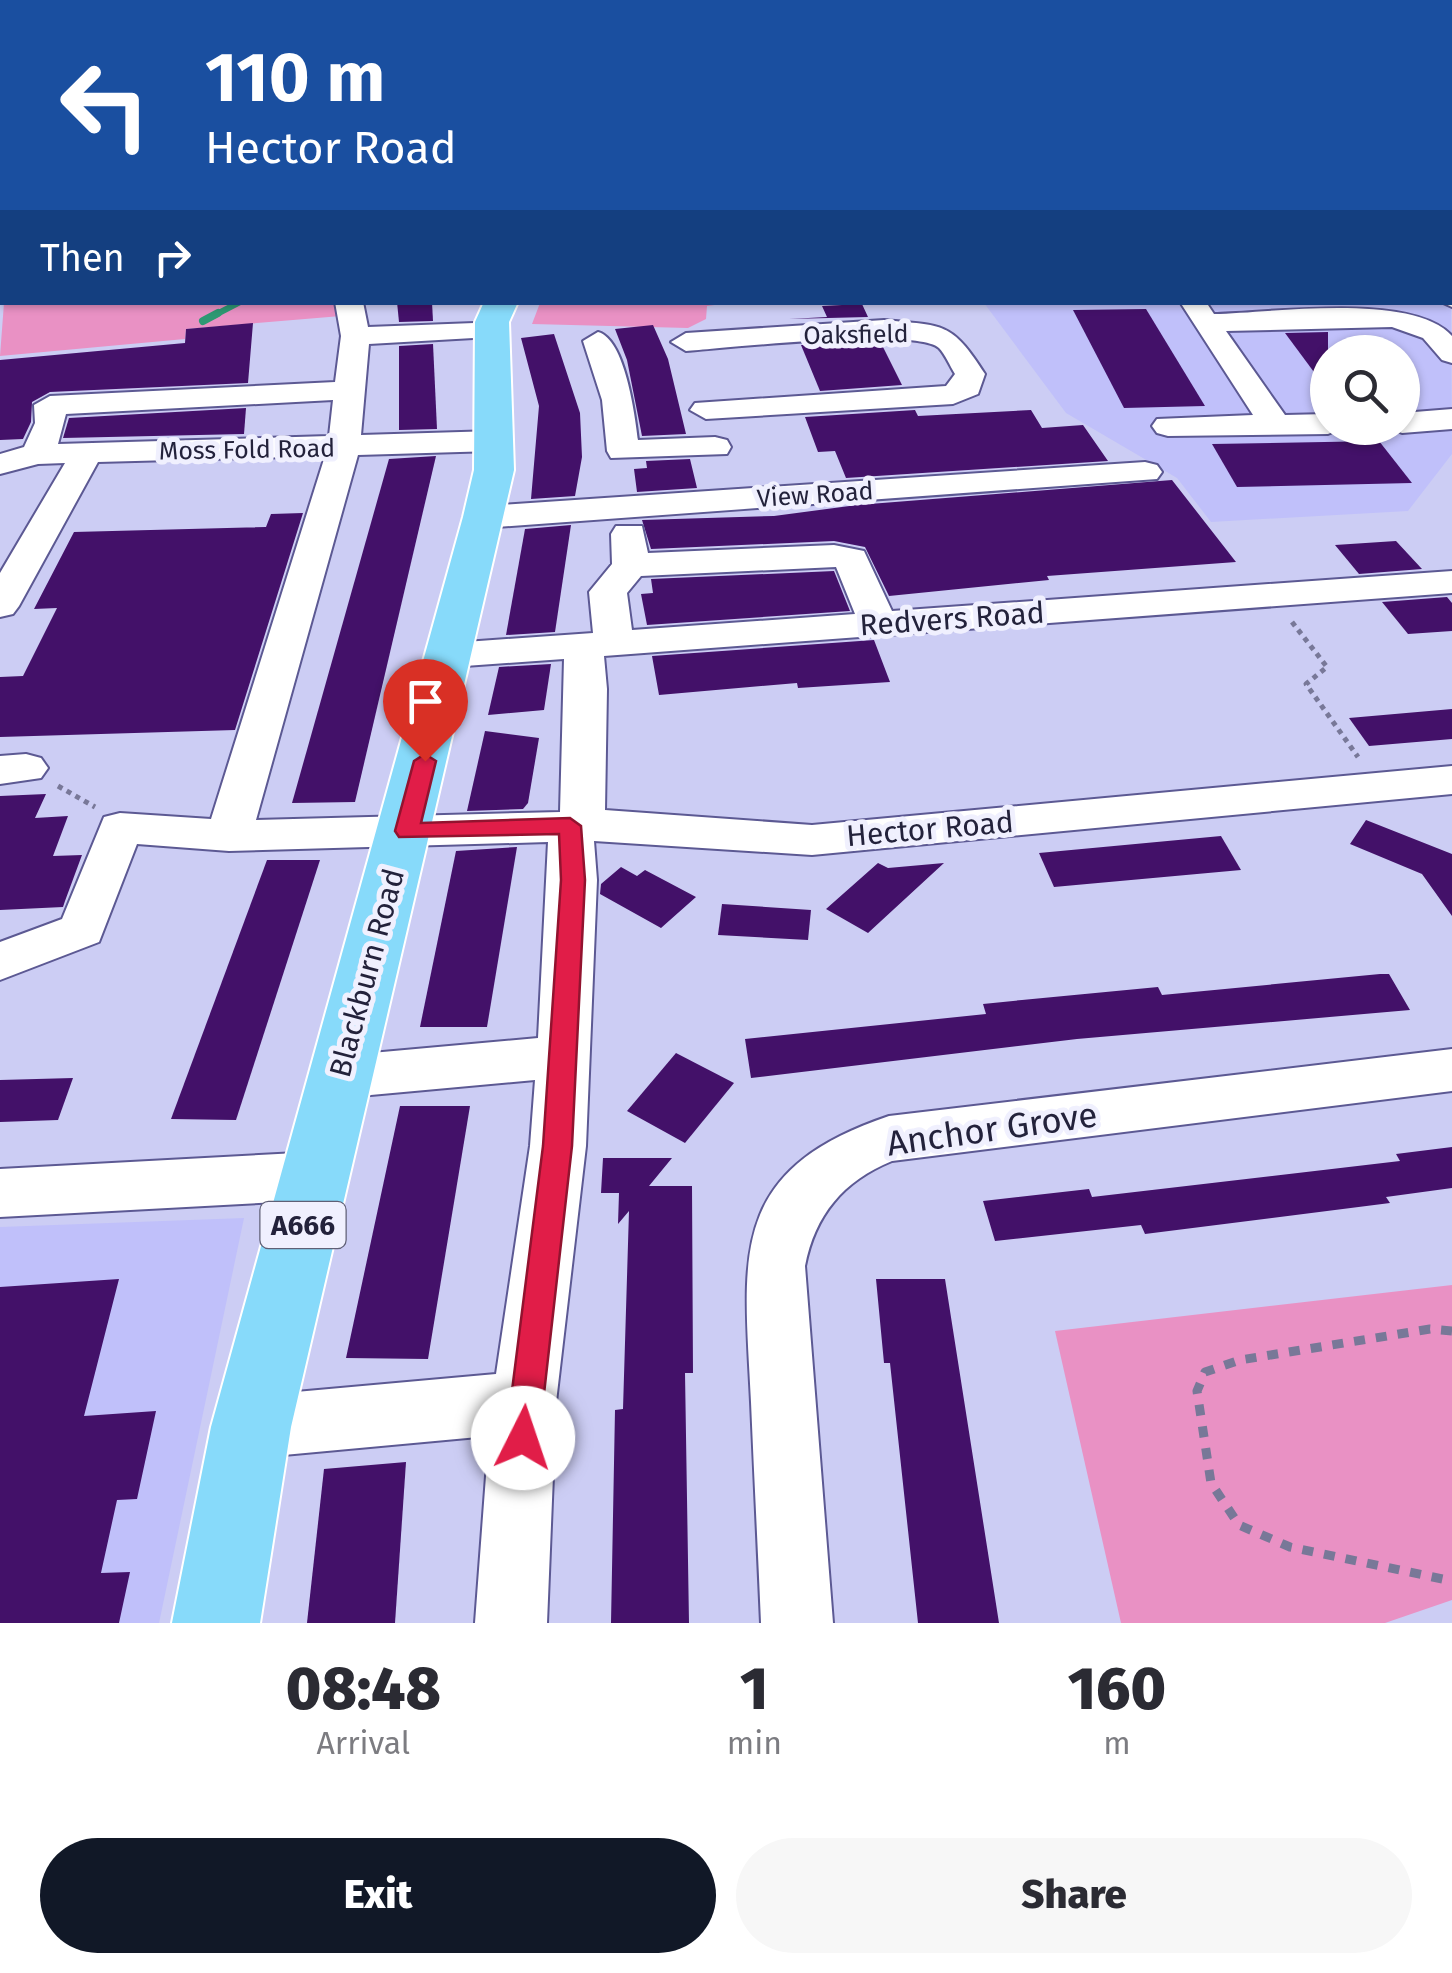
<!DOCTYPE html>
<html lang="en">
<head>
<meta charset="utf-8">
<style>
  :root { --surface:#fff; --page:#f7f7f7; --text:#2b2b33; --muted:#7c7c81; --accent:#111827 }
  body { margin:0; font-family:"Fira Sans",sans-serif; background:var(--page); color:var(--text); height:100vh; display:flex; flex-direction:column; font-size:38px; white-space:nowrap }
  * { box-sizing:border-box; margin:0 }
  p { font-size:32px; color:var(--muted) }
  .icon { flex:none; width:55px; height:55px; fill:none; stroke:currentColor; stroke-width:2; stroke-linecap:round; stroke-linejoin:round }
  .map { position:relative; height:1623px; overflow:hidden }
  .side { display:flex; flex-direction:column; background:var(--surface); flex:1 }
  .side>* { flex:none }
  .hud { position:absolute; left:0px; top:0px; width:1452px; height:305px; box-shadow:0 2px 8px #0004; background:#1a4fa0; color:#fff; overflow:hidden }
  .fabs { position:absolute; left:1310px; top:335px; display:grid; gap:20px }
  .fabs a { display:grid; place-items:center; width:110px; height:110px; border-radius:50%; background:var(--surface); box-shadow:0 2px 8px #0004; font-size:50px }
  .pin { position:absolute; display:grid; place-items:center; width:85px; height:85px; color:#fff; margin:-102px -42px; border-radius:50% 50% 50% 0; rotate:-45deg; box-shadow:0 0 10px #0007 }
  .pin .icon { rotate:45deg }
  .me { position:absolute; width:110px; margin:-55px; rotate:4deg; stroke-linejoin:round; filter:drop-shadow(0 0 8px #0008) }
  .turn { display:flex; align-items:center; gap:35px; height:210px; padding:0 40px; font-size:45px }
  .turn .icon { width:130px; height:130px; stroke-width:2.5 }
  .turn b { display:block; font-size:70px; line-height:85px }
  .then { display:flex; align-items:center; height:95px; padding:0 40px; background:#0003; gap:20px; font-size:38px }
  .eta { display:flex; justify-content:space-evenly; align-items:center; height:170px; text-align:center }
  .eta b { font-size:60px; font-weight:800; line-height:70px }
  .action { display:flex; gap:20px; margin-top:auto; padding:20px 40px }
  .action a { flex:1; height:115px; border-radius:60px; background:var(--accent); color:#fff; font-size:40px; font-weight:800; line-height:115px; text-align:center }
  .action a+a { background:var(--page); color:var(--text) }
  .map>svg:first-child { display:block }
  .built { fill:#c0c0fa; fill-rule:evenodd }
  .green { fill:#e991c4 }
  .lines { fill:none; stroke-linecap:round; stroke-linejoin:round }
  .stream-far2 { stroke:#2e9973; stroke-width:5 }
  .stream-far1 { stroke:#2e9973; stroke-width:6 }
  .stream { stroke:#2e9973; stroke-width:8 }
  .building { fill:#431169 }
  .minor-casing { stroke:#5c5993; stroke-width:4 }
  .major-casing { stroke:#fff; stroke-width:59 }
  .highway-casing { stroke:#fff; stroke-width:4 }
  .path-far2 { stroke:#787898; stroke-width:2.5; stroke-dasharray:4 4; stroke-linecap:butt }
  .path-far1 { stroke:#787898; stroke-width:5; stroke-dasharray:5 5; stroke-linecap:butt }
  .path { stroke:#787898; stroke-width:9; stroke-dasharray:11 11; stroke-linecap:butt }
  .minor { fill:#fff; fill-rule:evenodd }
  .major { stroke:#b7e9fc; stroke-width:55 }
  .highway { fill:#87dafa; fill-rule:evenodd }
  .route { fill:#e11d48; stroke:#92132f; stroke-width:2.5 }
  .labels { text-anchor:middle; stroke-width:10; stroke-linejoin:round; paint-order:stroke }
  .far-street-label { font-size:25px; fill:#23223b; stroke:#f0f0fe }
  .shield { fill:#f0f0fe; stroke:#606076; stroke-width:2.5 }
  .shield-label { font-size:28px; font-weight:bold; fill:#23223b }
  .street-label { font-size:30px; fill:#23223b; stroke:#f0f0fe }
  .near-street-label { font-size:35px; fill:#23223b; stroke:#f0f0fe }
</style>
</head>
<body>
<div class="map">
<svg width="1452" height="1623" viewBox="0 0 1452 1623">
  <rect width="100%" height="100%" fill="#cccdf4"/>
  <!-- built -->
  <g class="built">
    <path d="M 1450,137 L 1452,454 L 1408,511 L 1211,522 L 1177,478 L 1066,413 L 984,303 L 1450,302 ZM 1328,352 L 1402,352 L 1402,428 L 1328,428 Z"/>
    <polygon points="244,1218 159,1623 0,1623 0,1227"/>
  </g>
  <!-- green -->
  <g class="green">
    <polygon points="731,0 1163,0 729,2"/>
    <polygon points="339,302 341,316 186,329 185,339 0,356 4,303"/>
    <polygon points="540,303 730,303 707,306 706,319 688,328 532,324"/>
    <polygon points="1452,1285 1452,1600 1385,1623 1121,1623 1055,1331"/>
  </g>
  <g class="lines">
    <!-- stream-far2 -->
    <polyline class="stream-far2" points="1006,2 1024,0"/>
    <!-- stream-far1 -->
    <polyline class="stream-far1" points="213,316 240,302"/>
    <!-- stream -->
    <polyline class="stream" points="203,321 218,313"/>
  </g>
  <!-- building -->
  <g class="building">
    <polygon points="397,302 432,302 433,321 399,322"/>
    <polygon points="862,304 868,317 789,319 827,317 822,306"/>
    <polygon points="1146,309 1205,406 1124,408 1073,310"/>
    <polygon points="253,323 248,383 50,392 32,402 31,422 23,439 0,440 0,360 185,343 186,329"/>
    <polygon points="653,325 668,359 686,434 642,436 627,360 615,329"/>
    <polygon points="1328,332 1328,391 1285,333"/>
    <polygon points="554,334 580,413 582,457 575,496 531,499 539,406 521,338"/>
    <polygon points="859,343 881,343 902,385 820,391 801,345"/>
    <polygon points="433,344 437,429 399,430 399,346"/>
    <polygon points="246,408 244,434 63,438 69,418"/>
    <polygon points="915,410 918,416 1031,410 1042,428 1083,425 1108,461 846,478 835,451 818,452 805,417"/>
    <polygon points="1379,441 1412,483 1237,487 1212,444"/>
    <polygon points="436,456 355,802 292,803 389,459"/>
    <polygon points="690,459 697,488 637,492 634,469 647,468 646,461"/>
    <polygon points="1172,480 1236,562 1047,576 1049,580 889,596 865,547 834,541 651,549 642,520 774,516 857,505"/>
    <polygon points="303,513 235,730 0,737 0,677 23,676 57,608 34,609 74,532 266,527 271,514"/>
    <polygon points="571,525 555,632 506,635 525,529"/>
    <polygon points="1396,541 1422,569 1359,574 1335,545"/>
    <polygon points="834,571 850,611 647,625 641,594 653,593 651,579"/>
    <polygon points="1447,597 1452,603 1452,631 1408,634 1382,602"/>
    <polygon points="874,640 890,682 798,688 797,683 659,695 652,656"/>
    <polygon points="551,664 544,710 488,715 499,667"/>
    <polygon points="1452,709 1452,739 1369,746 1349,718"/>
    <polygon points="485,731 539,738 528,803 523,809 467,811"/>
    <polygon points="46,794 35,818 68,816 53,856 82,855 65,901 63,907 0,910 0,796"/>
    <polygon points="1366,820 1452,854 1452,916 1422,874 1350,844"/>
    <polygon points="1221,836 1241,870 1054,887 1039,853"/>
    <polygon points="517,847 487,1027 420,1027 456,851"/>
    <polygon points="267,860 320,860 236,1120 171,1119"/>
    <polygon points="878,863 888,868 944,863 868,933 826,909"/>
    <polygon points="621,867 637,876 645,870 696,897 661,928 600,894 601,884"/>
    <polygon points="722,904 811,910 808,940 718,935"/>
    <polygon points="1380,974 1389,974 1410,1010 1077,1039 751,1078 745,1039 986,1014 983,1004 1022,1000 1158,987 1162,995"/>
    <polygon points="676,1053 734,1083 685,1143 627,1111"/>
    <polygon points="73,1078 58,1120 0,1122 0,1080"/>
    <polygon points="400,1106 470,1106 428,1359 346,1358"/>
    <polygon points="1452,1147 1452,1188 1386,1197 1390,1203 1145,1234 1141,1225 995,1241 983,1201 1089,1189 1092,1197 1400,1161 1396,1154"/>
    <polygon points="603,1158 672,1158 649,1186 692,1186 693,1373 685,1373 689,1623 611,1623 615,1410 623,1409 629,1211 618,1224 619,1193 601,1193"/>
    <polygon points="119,1279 84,1416 156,1411 137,1499 117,1500 101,1573 130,1572 119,1623 0,1623 0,1287"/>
    <polygon points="876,1279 945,1279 999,1623 918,1623 890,1363 884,1363"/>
    <polygon points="406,1462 395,1623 307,1623 324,1469"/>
  </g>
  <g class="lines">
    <!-- minor casing -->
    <g class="minor-casing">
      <g id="minor">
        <polygon points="0,0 22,0 0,5"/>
        <polygon points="230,0 258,0 260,2 232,2"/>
        <polygon points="388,0 416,0 418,2 390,2"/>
        <polygon points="1296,0 1340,0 1341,1 1298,2"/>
        <rect x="1450" y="15" width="2" height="12"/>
        <rect x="1450" y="167" width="2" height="16"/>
        <polygon points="2,232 2,249 0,250 0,233"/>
        <polygon points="1450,247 1452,248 1452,264 1450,263"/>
        <polygon points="1450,288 1452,288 1452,307 1441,302 1450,302"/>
        <path d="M 335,302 L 363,302 L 368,327 L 501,322 L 505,328 L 491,337 L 369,344 L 361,435 L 494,431 L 510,441 L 494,451 L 358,455 L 256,820 L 560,812 L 564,659 L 451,667 L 437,663 L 431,655 L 437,647 L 451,643 L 593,633 L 589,592 L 612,564 L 611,534 L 616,526 L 642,526 L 648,553 L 834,545 L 864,551 L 892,611 L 1452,571 L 1452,593 L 604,656 L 607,689 L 605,810 L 812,825 L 1452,766 L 1452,794 L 812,855 L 594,841 L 597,880 L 586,1146 L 556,1402 L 547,1623 L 475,1623 L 489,1436 L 251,1458 L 228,1449 L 218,1427 L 228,1405 L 251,1396 L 496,1374 L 530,1146 L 535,1080 L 338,1098 L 319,1092 L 311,1077 L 319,1062 L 338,1056 L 538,1038 L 548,842 L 229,851 L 137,844 L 99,942 L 0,980 L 0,942 L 62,919 L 104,817 L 120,813 L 211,819 L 325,456 L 98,462 L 19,606 L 13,614 L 0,617 L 0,573 L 65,463 L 38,464 L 0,474 L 0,454 L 24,447 L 35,423 L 34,405 L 50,396 L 335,382 L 341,336 ZM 333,400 L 329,436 L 58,444 L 66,414 ZM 836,567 L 855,614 L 632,630 L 627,593 L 641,576 Z"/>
        <path d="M 1180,302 L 1206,302 L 1214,314 C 1271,313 1413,292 1452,336 L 1452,363 L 1442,360 L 1423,338 L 1392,327 L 1226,331 L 1285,415 L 1328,414 L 1328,428 L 1342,428 L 1328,434 L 1168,436 L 1157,433 L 1152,426 L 1157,419 L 1253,415 Z"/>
        <path d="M 884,320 C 944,326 951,321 985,374 L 978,394 L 953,404 L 706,419 L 690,410 L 695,403 L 946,386 L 955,374 C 950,366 945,354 939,348 C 916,327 726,348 686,351 L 671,342 L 686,333 Z"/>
        <path d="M 598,332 C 625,339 635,415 638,440 L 715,437 L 727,440 L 731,447 L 727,454 L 611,458 L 607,451 L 602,400 L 583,341 Z"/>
        <polygon points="1452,409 1452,429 1402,433 1389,428 1402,428 1402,413"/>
        <polygon points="1145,462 1157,465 1162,472 1157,479 484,528 472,524 466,517 472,510 484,506"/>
        <polygon points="26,754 41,758 48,768 41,778 0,784 0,756"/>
        <path d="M 1452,1049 L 1452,1091 L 892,1161 C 843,1181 815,1215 805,1266 L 833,1623 L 761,1623 C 758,1549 754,1476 751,1402 C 744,1257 726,1171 889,1116 Z"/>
        <polygon points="316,1152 336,1159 345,1176 336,1193 316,1200 0,1217 0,1169"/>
      </g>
    </g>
    <!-- major casing -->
    <g class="major-casing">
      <polyline id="major" points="545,2 562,0"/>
    </g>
    <!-- highway casing -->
    <g class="highway-casing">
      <g id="highway">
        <rect x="1450" y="56" width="2" height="14"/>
        <rect x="1450" y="105" width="2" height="16"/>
        <polygon points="484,302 518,302 509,322 514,470 291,1427 260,1623 172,1623 211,1427 463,517 474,470 475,322"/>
      </g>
    </g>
    <!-- path-far2 -->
    <polyline class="path-far2" points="1162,2 1168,0"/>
    <!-- path-far1 -->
    <g class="path-far1">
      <polyline points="1292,622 1327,667 1306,684 1358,757"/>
      <polyline points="58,786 95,807"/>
    </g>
    <!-- path -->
    <polyline class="path" points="1452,1331 1430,1329 1240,1360 1205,1372 1197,1391 1211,1483 1239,1525 1290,1547 1452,1581"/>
    <!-- minor -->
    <use href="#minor" class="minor"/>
    <!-- major -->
    <use href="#major" class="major"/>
    <!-- highway -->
    <use href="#highway" class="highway"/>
  </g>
  <!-- route -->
  <polygon class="route" points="425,754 436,761 421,823 570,818 581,826 585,880 572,1146 539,1438 535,1450 523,1455 511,1450 506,1438 543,1146 561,880 559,834 399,837 395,831 414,761"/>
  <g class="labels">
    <!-- far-street labels -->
    <g class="far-street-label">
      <text transform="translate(856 334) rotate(-1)" y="9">Oaksfield</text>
      <text transform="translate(247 449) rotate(-1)" y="9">Moss Fold Road</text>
      <text transform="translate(815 494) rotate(-4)" y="9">View Road</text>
    </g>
    <!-- shield labels -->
    <rect class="shield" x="260.5" y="1202" width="85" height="46" rx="8"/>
    <g class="shield-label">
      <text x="303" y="1235">A666</text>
    </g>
    <!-- street labels -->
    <g class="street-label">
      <text transform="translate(952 619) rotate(-4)" y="10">Redvers Road</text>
      <text transform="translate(930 829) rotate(-5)" y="10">Hector Road</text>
      <text transform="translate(367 973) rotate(-75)" y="10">Blackburn Road</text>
    </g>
    <!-- near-street labels -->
    <g class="near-street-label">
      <text transform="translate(992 1129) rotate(-8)" y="12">Anchor Grove</text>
    </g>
  </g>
</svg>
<div class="fabs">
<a><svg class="icon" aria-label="search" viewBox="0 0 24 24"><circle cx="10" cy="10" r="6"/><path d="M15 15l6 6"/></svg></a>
</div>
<div class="pin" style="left:425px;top:761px;background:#d93025"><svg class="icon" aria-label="arrive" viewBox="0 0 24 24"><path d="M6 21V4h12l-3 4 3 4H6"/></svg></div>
<svg class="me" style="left:523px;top:1438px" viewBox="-20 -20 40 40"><circle r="19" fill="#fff"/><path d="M0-13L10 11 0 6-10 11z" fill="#e11d48"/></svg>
<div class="hud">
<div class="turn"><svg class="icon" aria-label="left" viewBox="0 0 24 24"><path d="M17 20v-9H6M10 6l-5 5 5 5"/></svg><div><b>110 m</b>Hector Road</div></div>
<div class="then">Then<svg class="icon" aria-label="right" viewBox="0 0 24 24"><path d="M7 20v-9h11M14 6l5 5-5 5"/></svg></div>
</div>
</div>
<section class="side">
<div class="eta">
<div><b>08:48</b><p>Arrival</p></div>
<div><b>1</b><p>min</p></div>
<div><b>160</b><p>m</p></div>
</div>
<div class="action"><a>Exit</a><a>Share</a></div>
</section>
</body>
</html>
